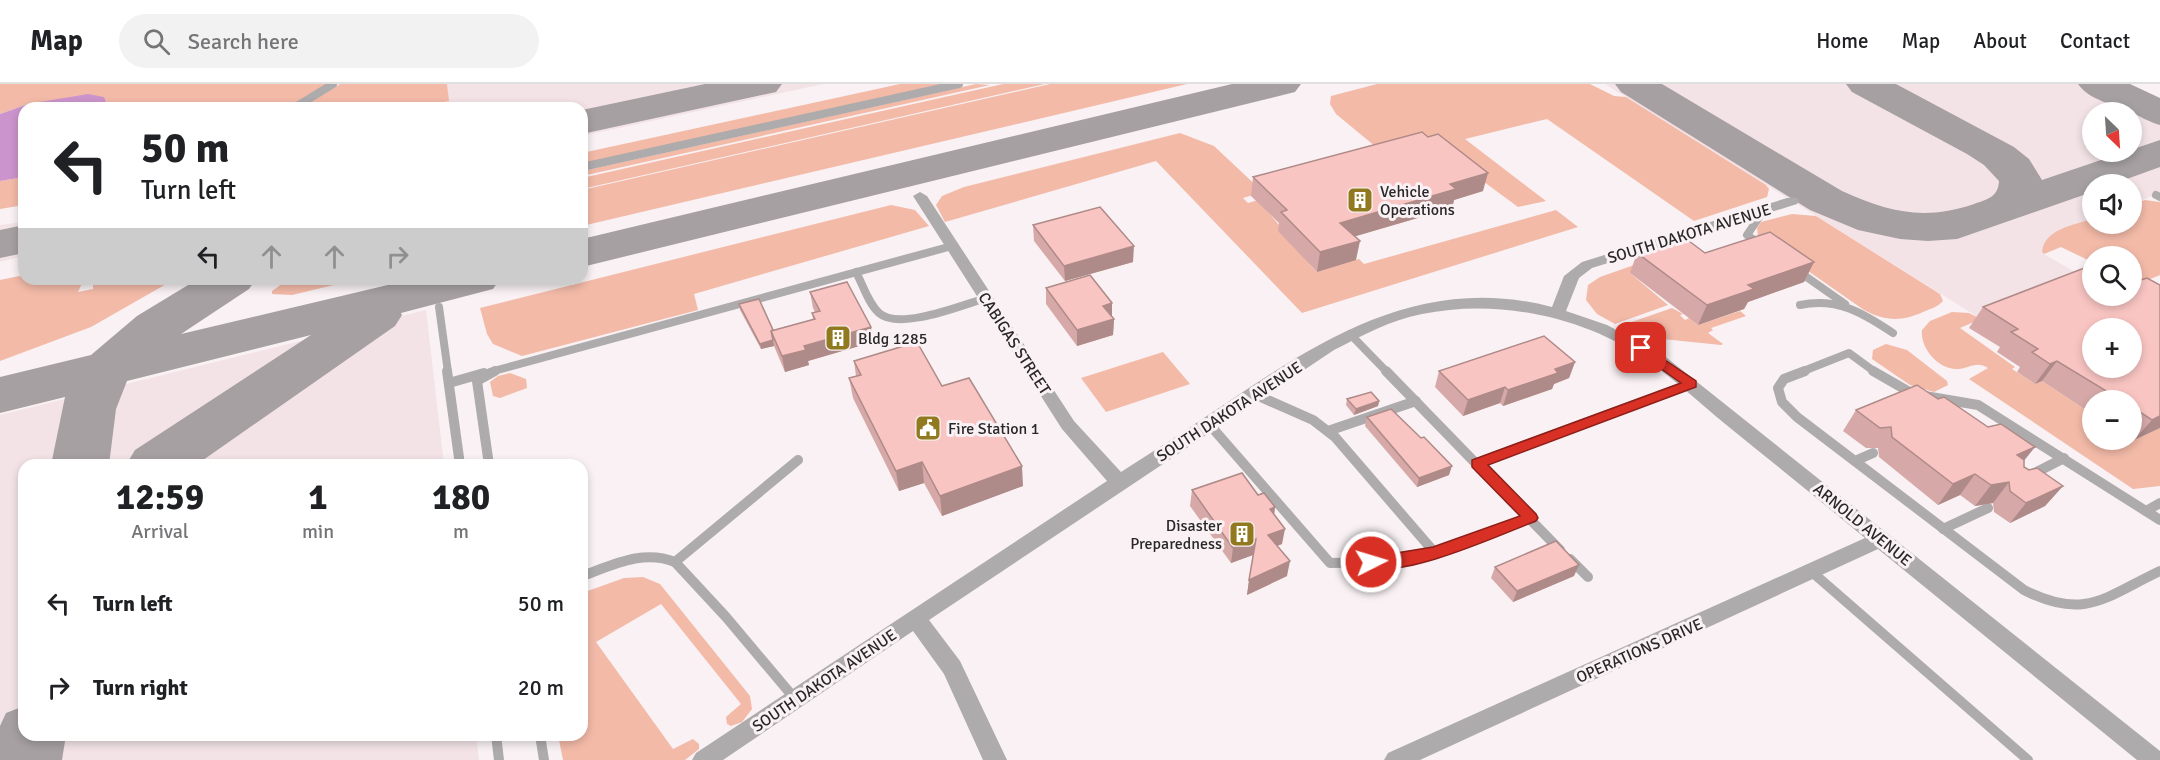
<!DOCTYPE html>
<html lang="en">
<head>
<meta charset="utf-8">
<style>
  :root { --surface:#fff; --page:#f2f2f2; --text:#202124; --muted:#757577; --line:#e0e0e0 }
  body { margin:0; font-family:Signika,sans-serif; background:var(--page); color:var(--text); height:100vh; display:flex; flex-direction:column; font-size:22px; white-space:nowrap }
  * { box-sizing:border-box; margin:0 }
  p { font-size:20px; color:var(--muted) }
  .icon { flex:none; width:33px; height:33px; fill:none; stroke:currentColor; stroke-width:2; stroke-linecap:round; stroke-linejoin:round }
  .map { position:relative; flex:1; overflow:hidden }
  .panel { position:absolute; left:18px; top:375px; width:570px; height:282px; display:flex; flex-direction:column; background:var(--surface); border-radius:18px; box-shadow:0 3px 9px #0003 }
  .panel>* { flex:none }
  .hud { position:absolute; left:18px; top:18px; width:570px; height:183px; border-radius:18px; box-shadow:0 3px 9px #0003; background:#fff; color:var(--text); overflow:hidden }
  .needle { width:39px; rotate:155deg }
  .buttons { position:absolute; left:2082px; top:18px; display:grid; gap:12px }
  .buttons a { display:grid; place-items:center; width:60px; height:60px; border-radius:50%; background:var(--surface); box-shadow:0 3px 9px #0003; font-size:30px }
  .pin { position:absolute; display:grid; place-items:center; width:51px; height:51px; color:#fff; margin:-26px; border-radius:12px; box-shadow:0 3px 9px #0006 }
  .me { position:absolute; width:66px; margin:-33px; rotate:85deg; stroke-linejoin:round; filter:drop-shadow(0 0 4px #0008) }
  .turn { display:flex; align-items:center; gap:21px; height:126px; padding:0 24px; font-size:27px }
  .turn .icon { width:78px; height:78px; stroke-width:2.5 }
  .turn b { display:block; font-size:42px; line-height:51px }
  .lanes { display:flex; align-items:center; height:57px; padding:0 24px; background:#0003; justify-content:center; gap:30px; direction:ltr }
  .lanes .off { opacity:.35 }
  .eta { display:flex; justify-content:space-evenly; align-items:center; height:102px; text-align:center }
  .eta b { font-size:36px; font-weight:800; line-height:42px }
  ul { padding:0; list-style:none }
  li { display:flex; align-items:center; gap:18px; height:84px; padding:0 24px }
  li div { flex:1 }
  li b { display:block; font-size:22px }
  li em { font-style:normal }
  header { display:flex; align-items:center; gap:36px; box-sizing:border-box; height:84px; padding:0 30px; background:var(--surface); border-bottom:2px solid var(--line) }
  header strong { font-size:28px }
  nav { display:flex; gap:33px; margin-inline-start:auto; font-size:21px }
  .search { width:420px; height:54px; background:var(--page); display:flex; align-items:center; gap:15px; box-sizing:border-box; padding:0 21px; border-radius:33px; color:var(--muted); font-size:22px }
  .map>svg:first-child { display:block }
  .built { fill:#f3e3e6; fill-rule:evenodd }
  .green { fill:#f3baa8 }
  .water { fill:#cb94cc }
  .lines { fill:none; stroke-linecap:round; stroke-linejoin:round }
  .taxiway { fill:#a6a0a2; fill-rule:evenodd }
  .lane-far1 { stroke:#aeabac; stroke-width:8 }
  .lane { stroke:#aeabac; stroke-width:10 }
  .street { fill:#aeabac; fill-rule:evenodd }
  .wall { fill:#d6a9a8 }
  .shaded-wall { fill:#ae8a88 }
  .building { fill:#f9c5c3; stroke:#ae8a88; stroke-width:1.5; fill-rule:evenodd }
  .route { fill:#d93025; stroke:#8d1f18; stroke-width:1.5 }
  .labels { text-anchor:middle; stroke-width:6; stroke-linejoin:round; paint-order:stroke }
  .poi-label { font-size:16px; fill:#2a2728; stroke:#f9f1f3; text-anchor:start }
  .street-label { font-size:16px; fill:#2a2728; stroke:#f9f1f3 }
</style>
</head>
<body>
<header>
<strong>Map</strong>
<div class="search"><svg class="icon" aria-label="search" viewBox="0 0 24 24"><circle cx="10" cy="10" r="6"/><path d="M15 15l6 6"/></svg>Search here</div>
<nav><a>Home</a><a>Map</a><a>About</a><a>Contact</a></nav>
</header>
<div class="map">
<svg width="2160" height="676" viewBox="0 0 2160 676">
  <rect width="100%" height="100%" fill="#f9f1f3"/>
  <!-- built -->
  <g class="built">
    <polygon points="447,0 823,0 582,52 582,24 448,24"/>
    <path d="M 1605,0 L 2125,0 L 2160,16 L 2160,109 L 2132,120 L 2132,100 L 2092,100 L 2092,135 L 2051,150 L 2042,164 L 2042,169 L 2086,194 L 1981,235 ZM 2092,28 L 2132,28 L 2132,68 L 2092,68 Z"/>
    <polygon points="24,138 24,172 0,178 0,141"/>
    <polygon points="426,226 444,381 24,381 24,651 476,651 479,676 0,676 0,331"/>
  </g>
  <!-- green -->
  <g class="green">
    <polygon points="0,0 329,0 289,24 108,24 28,20 0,30"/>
    <polygon points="340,0 447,0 449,17 418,24 301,24"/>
    <polygon points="900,0 951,0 582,81 582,69"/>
    <polygon points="976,0 990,1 582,92 582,87"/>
    <polygon points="1003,0 1045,0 582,105 582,94"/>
    <polygon points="1050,0 1187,0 582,142 582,106"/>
    <polygon points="1377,0 1590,0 1614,12 1626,13 1766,101 1769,105 1767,113 1694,137 1547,35 1465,55 1546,117 1518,123 1434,61 1376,63 1336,30 1330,20 1331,12"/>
    <path d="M 1180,49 L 1214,62 L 1263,108 L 1243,114 L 1248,119 L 1265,114 L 1264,124 C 1284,144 1297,168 1317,188 L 1359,175 L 1364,180 L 1556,126 L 1578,143 L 1302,229 L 1156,77 L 945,138 L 936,121 L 942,112 L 964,103 Z"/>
    <polygon points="24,93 24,121 0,125 0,97"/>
    <path d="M 2145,116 L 2160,118 L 2160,191 L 2141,199 L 2132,195 L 2132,172 L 2092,172 L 2092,178 L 2061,163 L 2044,170 L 2042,168 C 2044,145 2074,141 2092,135 L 2092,140 L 2132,140 L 2132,120 Z"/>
    <polygon points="891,121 915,126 929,142 694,210 698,226 522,272 493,260 487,250 480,224"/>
    <path d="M 1792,130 L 1816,132 L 1940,210 L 1943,217 C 1938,223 1930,225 1923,228 C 1901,238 1885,237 1864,226 L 1758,152 L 1757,144 L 1761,138 Z"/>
    <polygon points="1637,180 1630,189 1668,221 1615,240 1597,230 1586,216 1588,201 1600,193"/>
    <polygon points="24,191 24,195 84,195 78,208 93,205 93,195 175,195 91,243 0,277 0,196"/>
    <polygon points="289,195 359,195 292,211 272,210 272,207"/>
    <polygon points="1672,224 1683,230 1680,231 1685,236 1689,234 1698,241 1740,227 1746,232 1711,244 1713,246 1708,249 1723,260 1721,261 1643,253 1620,242"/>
    <path d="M 1952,228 L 1969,229 L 1981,235 L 1960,244 L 2015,283 L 2012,285 L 2035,300 L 2042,297 L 2092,330 L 2092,356 L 2134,356 L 2160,344 L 2160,402 L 2133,405 L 1969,295 L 1988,284 C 1976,276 1969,285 1956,285 C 1938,285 1920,264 1922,246 L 1930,237 Z"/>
    <polygon points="1886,260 1907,266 1947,297 1948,301 1934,308 1910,301 1872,275 1873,266"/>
    <polygon points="1163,268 1190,300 1106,328 1081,294"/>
    <polygon points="510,289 526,295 527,304 500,314 493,312 490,298 498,292"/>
    <polygon points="643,493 660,500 750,612 752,625 742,638 731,642 727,640 726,633 741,620 661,520 596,558 673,665 693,655 699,660 699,665 685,676 563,676 558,651 582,651 582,509 624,494"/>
  </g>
  <!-- water -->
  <polygon class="water" points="88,10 104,13 108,24 24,24 24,93 0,97 0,30 28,20"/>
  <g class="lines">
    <!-- taxiway -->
    <g class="taxiway">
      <polygon points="705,0 782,0 776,8 582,50 582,26"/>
      <polygon points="1232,0 1301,0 1295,8 582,183 582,155"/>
      <path d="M 1615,0 L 1662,0 L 1842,107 C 1888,128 1924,137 1974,120 C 1988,115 1998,113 1999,97 L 1984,81 L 1967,70 L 1852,8 L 1846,0 L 1896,0 L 2014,63 L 2029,75 L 2042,96 L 2160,56 L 2160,83 L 2113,100 L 2092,100 L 2092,108 L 1957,155 L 1928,157 L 1900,155 L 1858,146 L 1810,126 L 1621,8 Z"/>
      <path d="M 2078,0 L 2130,0 L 2160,14 L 2160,41 C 2149,38 2139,32 2131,28 C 2114,20 2090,17 2078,0 Z"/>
      <polygon points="24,141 24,169 0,174 0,146"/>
      <polygon points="198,195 256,195 249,205 181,250 413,195 500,195 493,205 401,229 402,231 395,242 196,381 126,381 135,366 311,251 127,297 116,325 109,381 51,381 65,313 0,329 0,293 91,271 137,232"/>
      <polygon points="24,622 24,651 66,651 62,676 0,676 0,642 6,629"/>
    </g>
    <!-- lane-far1 -->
    <g class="lane-far1">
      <polyline points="294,24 333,0"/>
      <polyline points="582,83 959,0"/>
      <polyline points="2156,111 2160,113"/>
      <polyline points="1760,160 1747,151 1764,126"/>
      <polyline points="1798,187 1845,220"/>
      <path d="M 856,188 C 863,201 868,219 879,229 C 899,247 962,221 986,214"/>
      <path d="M 1800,221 C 1837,213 1863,229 1893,249"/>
      <polyline points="439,223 448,288"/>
      <polyline points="1350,250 1387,288"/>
      <polyline points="490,288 952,162"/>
      <polyline points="1801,288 1849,269 1875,288"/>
    </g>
    <!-- lane -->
    <g class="lane">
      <polyline points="447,287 460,381"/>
      <polyline points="1386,287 1560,466"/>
      <path d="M 1805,287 L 1784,295 L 1778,304 L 1782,318 L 1797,333 L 2024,506 C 2085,537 2105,513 2160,487"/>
      <polyline points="1873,287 1913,310 1978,321 2160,436"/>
      <polyline points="449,299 484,289"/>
      <polyline points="1254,310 1313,336 1335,353 1435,469"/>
      <polyline points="1209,340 1330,479 1391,478 1435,469 1530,434"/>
      <polyline points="1328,347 1416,317"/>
      <polyline points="1855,377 1873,369"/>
      <polyline points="1477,379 1691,300"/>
      <polyline points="489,381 477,297 495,287"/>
      <polyline points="2031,391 2064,374"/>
      <polyline points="2146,427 2160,419"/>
      <polyline points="1943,445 1988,424"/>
      <polyline points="1570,475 1588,493"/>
      <polyline points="675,478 798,376"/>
      <polyline points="1812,488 2028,676"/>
      <path d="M 582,492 C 613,481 643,465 675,478 L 726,533 L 795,615"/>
      <polyline points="496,651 499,676"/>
      <polyline points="540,651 544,676"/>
    </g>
    <!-- street -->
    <path class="street" d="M 920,108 L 927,112 L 1074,337 L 1121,388 C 1157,365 1192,342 1228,318 C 1327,251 1426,190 1552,223 L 1564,192 L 1582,178 L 1787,114 L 1797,114 L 1799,117 L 1797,120 L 1592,184 L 1579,194 L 1566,227 L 1607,241 L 1662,270 L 2160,667 L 2160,676 L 2137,676 L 1878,465 L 1420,676 L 1384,676 L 1388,669 L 1865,454 C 1818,415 1771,377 1724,339 C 1700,319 1676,297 1651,279 C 1587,233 1498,214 1422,230 C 1390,236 1362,252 1334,266 L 929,536 L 960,577 L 1007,676 L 983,676 L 944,590 L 913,547 L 723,676 L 692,676 L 696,669 L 1107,397 L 1062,345 L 913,112 Z"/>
  </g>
  <!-- wall -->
  <g class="wall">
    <polygon points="1253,93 1483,107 1454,116 1452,124 1354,152 1356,176 1317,188 1278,147 1279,139 1251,112"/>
    <polygon points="1033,141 1133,178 1065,197 1034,157"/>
    <polygon points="1637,169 1705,169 1814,178 1804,198 1748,218 1744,225 1698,241 1630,189"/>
    <polygon points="2092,181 2160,344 2134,356 2132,355 2132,316 2092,316 2092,330 2042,297 2035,300 2017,288 2020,283 1997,268 2000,263 1969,244 1983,223"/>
    <polygon points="1046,204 1112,219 1112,232 1114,235 1113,251 1077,262 1046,220"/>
    <polygon points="810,208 871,243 873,258 808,277 809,281 785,288 774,262 761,265 740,226 739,220 773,246 813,235 812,229 815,228 813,224"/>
    <polygon points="854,277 942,302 1023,402 942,432 924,399 899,407 853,314 849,294 856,292"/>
    <polygon points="1575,278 1569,294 1554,300 1552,305 1503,322 1500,319 1463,332 1435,303 1439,287"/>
    <polygon points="1347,315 1379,317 1378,322 1354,331 1346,321"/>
    <polygon points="1856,326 2024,376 2024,383 2063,402 2045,422 2010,439 1994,428 1993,419 1975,422 1960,411 1938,421 1879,373 1878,364 1866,364 1843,347"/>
    <polygon points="1367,333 1449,391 1417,403 1365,342"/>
    <polygon points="1192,406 1258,411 1275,423 1274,431 1282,460 1277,462 1287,492 1247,511 1253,471 1231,479 1190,422"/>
    <polygon points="1495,483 1574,492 1513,518 1491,494"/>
  </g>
  <!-- shaded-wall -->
  <g class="shaded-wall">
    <polygon points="1488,89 1483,107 1454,116 1452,124 1336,158 1340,139 1450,100"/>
    <polygon points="1360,157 1356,176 1317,188 1320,168"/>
    <polygon points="1134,162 1133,178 1065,197 1064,182"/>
    <polygon points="1814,178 1804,198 1748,218 1744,225 1698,241 1707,221 1748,201"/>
    <polygon points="1112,219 1112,235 1103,222"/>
    <polygon points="1114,235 1113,251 1077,262 1077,246"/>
    <polygon points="871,243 873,258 808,277 809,281 785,288 782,272 804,262"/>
    <polygon points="773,256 774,262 761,265 760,260"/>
    <polygon points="2057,277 2042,297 2035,300 2050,280"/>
    <polygon points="1575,278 1569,294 1554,300 1552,305 1503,322 1508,306 1555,285"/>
    <polygon points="1505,303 1500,319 1463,332 1468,316"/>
    <polygon points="1379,317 1378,322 1354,331 1356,325"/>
    <polygon points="2160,332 2160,344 2134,356 2152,336"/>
    <polygon points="2035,363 2019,383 2017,371"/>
    <polygon points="922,378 924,399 899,407 896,387"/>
    <polygon points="1022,382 1023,402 942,432 940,412"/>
    <polygon points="1452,382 1449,391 1417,403 1419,394"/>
    <polygon points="1975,390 1960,411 1938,421 1953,400"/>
    <polygon points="2009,398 1993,419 1975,422 1991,401"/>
    <polygon points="2063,402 2045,422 2010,439 2026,419"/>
    <polygon points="1275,423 1273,439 1270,425"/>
    <polygon points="1285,445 1282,460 1265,466 1268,451"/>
    <polygon points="1256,455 1253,471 1231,479 1233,464"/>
    <polygon points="1290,477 1287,492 1247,511 1249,496"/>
    <polygon points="1579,481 1574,492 1513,518 1517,507"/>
  </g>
  <!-- building -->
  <g class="building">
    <polygon points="1422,48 1428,53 1438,50 1488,89 1450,100 1456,105 1340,139 1360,157 1320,168 1281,128 1287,126 1253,93"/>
    <polygon points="1100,123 1134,162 1064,182 1033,141"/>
    <polygon points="1770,148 1814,178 1748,201 1754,205 1707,221 1637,169 1685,154 1705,169"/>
    <path d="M 2092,181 L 2092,212 L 2132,212 L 2132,191 L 2141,196 L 2147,194 L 2160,201 L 2160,332 L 2152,336 L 2132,323 L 2132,316 L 2121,316 L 2057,277 L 2050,280 L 2032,268 L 2038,265 L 2011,248 L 2018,245 L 1983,223 ZM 2092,244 L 2132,244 L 2132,284 L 2092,284 Z"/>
    <polygon points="1090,191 1112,219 1103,222 1114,235 1077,246 1046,204"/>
    <polygon points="847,198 871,243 804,262 806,266 782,272 771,247 815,235 812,229 820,227 810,208"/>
    <polygon points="759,215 773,246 771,247 773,256 760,260 739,220"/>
    <polygon points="1544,252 1575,278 1555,285 1558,289 1508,306 1505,303 1468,316 1439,287"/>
    <polygon points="917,258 942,302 969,294 1022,382 940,412 922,378 896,387 849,294 861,291 854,277"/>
    <polygon points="1917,301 1938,315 1944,313 1988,343 2001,340 2035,363 2017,371 2024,376 2024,383 2029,386 2037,384 2063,402 2026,419 2010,407 2009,398 1991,401 1975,390 1953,400 1892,353 1891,343 1880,344 1856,326"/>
    <polygon points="1371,308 1379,317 1356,325 1347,315"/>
    <polygon points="1391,325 1421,354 1424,353 1452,382 1419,394 1367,333"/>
    <polygon points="1242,389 1258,411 1264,409 1275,423 1270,425 1285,445 1268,451 1290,477 1249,496 1256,455 1233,464 1192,406"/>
    <polygon points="1556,457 1579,481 1517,507 1495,483"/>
  </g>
  <!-- route -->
  <path class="route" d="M 1641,260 L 1696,297 L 1696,303 L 1488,381 L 1536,430 L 1538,434 L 1536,437 C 1497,452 1404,495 1366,483 L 1363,478 L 1366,474 L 1433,463 L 1520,432 L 1472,383 L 1472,376 L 1681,299 L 1636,267 L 1636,261 Z"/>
  <!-- icons -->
  <defs>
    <g id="building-square" transform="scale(1.35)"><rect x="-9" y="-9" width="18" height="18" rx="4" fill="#91791f" stroke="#f9f1f3"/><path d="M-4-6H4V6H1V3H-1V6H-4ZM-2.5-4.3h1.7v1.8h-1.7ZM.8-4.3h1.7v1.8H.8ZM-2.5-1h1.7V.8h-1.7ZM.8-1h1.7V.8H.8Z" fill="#fff"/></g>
    <g id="civic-square" transform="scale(1.35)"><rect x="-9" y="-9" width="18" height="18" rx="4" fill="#91791f" stroke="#f9f1f3"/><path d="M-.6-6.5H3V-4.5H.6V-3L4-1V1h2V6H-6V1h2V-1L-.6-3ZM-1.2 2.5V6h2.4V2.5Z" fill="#fff"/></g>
  </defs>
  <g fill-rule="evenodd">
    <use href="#building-square" x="1360" y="116"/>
    <use href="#building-square" x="838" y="254"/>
    <use href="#civic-square" x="928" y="344"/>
    <use href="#building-square" x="1242" y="450"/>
  </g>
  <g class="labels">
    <!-- poi labels -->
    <g class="poi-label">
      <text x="1380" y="113">Vehicle<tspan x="1380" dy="18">Operations</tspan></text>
      <text x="858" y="260">Bldg 1285</text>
      <text x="948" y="350">Fire Station 1</text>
      <text x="1222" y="447" text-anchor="end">Disaster<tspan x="1222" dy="18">Preparedness</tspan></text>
    </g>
    <!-- street labels -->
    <g class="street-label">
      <text transform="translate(1689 149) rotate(-17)" y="6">SOUTH DAKOTA AVENUE</text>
      <text transform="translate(1015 259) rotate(57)" y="6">CABIGAS STREET</text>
      <text transform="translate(1229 327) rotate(-33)" y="6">SOUTH DAKOTA AVENUE</text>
      <text transform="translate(1863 440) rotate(39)" y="6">ARNOLD AVENUE</text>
      <text transform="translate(1639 566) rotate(-24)" y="6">OPERATIONS DRIVE</text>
      <text transform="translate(824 596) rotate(-34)" y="6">SOUTH DAKOTA AVENUE</text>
    </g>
  </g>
</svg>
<div class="buttons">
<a><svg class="needle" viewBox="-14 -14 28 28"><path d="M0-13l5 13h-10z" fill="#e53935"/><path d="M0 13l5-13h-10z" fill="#757577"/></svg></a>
<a><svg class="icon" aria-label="sound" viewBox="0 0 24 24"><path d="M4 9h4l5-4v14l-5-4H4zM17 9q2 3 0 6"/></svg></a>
<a><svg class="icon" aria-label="search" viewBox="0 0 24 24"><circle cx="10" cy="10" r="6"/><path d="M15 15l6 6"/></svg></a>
<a>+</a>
<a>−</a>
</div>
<div class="pin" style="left:1641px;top:264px;background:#d93025"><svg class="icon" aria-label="arrive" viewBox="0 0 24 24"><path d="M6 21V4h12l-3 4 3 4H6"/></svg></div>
<svg class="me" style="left:1371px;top:478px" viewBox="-20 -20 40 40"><circle r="17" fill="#d93025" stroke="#fff" stroke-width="3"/><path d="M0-11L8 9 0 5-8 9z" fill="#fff"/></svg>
<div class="hud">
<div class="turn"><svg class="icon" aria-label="left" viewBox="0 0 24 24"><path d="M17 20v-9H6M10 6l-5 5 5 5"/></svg><div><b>50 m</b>Turn left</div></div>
<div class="lanes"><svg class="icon" aria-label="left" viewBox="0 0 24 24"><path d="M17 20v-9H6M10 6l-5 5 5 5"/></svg><svg class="icon off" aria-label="ahead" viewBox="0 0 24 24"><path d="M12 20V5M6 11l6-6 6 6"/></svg><svg class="icon off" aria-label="ahead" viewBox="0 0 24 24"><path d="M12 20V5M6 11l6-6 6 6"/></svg><svg class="icon off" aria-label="right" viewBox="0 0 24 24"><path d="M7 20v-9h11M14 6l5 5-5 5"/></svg></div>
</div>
<section class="panel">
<div class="eta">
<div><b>12:59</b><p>Arrival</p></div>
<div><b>1</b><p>min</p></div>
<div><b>180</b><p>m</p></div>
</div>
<ul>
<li><svg class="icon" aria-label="left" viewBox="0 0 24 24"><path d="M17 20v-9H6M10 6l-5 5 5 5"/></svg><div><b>Turn left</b></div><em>50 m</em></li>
<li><svg class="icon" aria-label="right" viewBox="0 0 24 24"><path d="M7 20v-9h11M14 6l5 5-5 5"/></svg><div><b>Turn right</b></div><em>20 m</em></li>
</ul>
</section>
</div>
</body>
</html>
